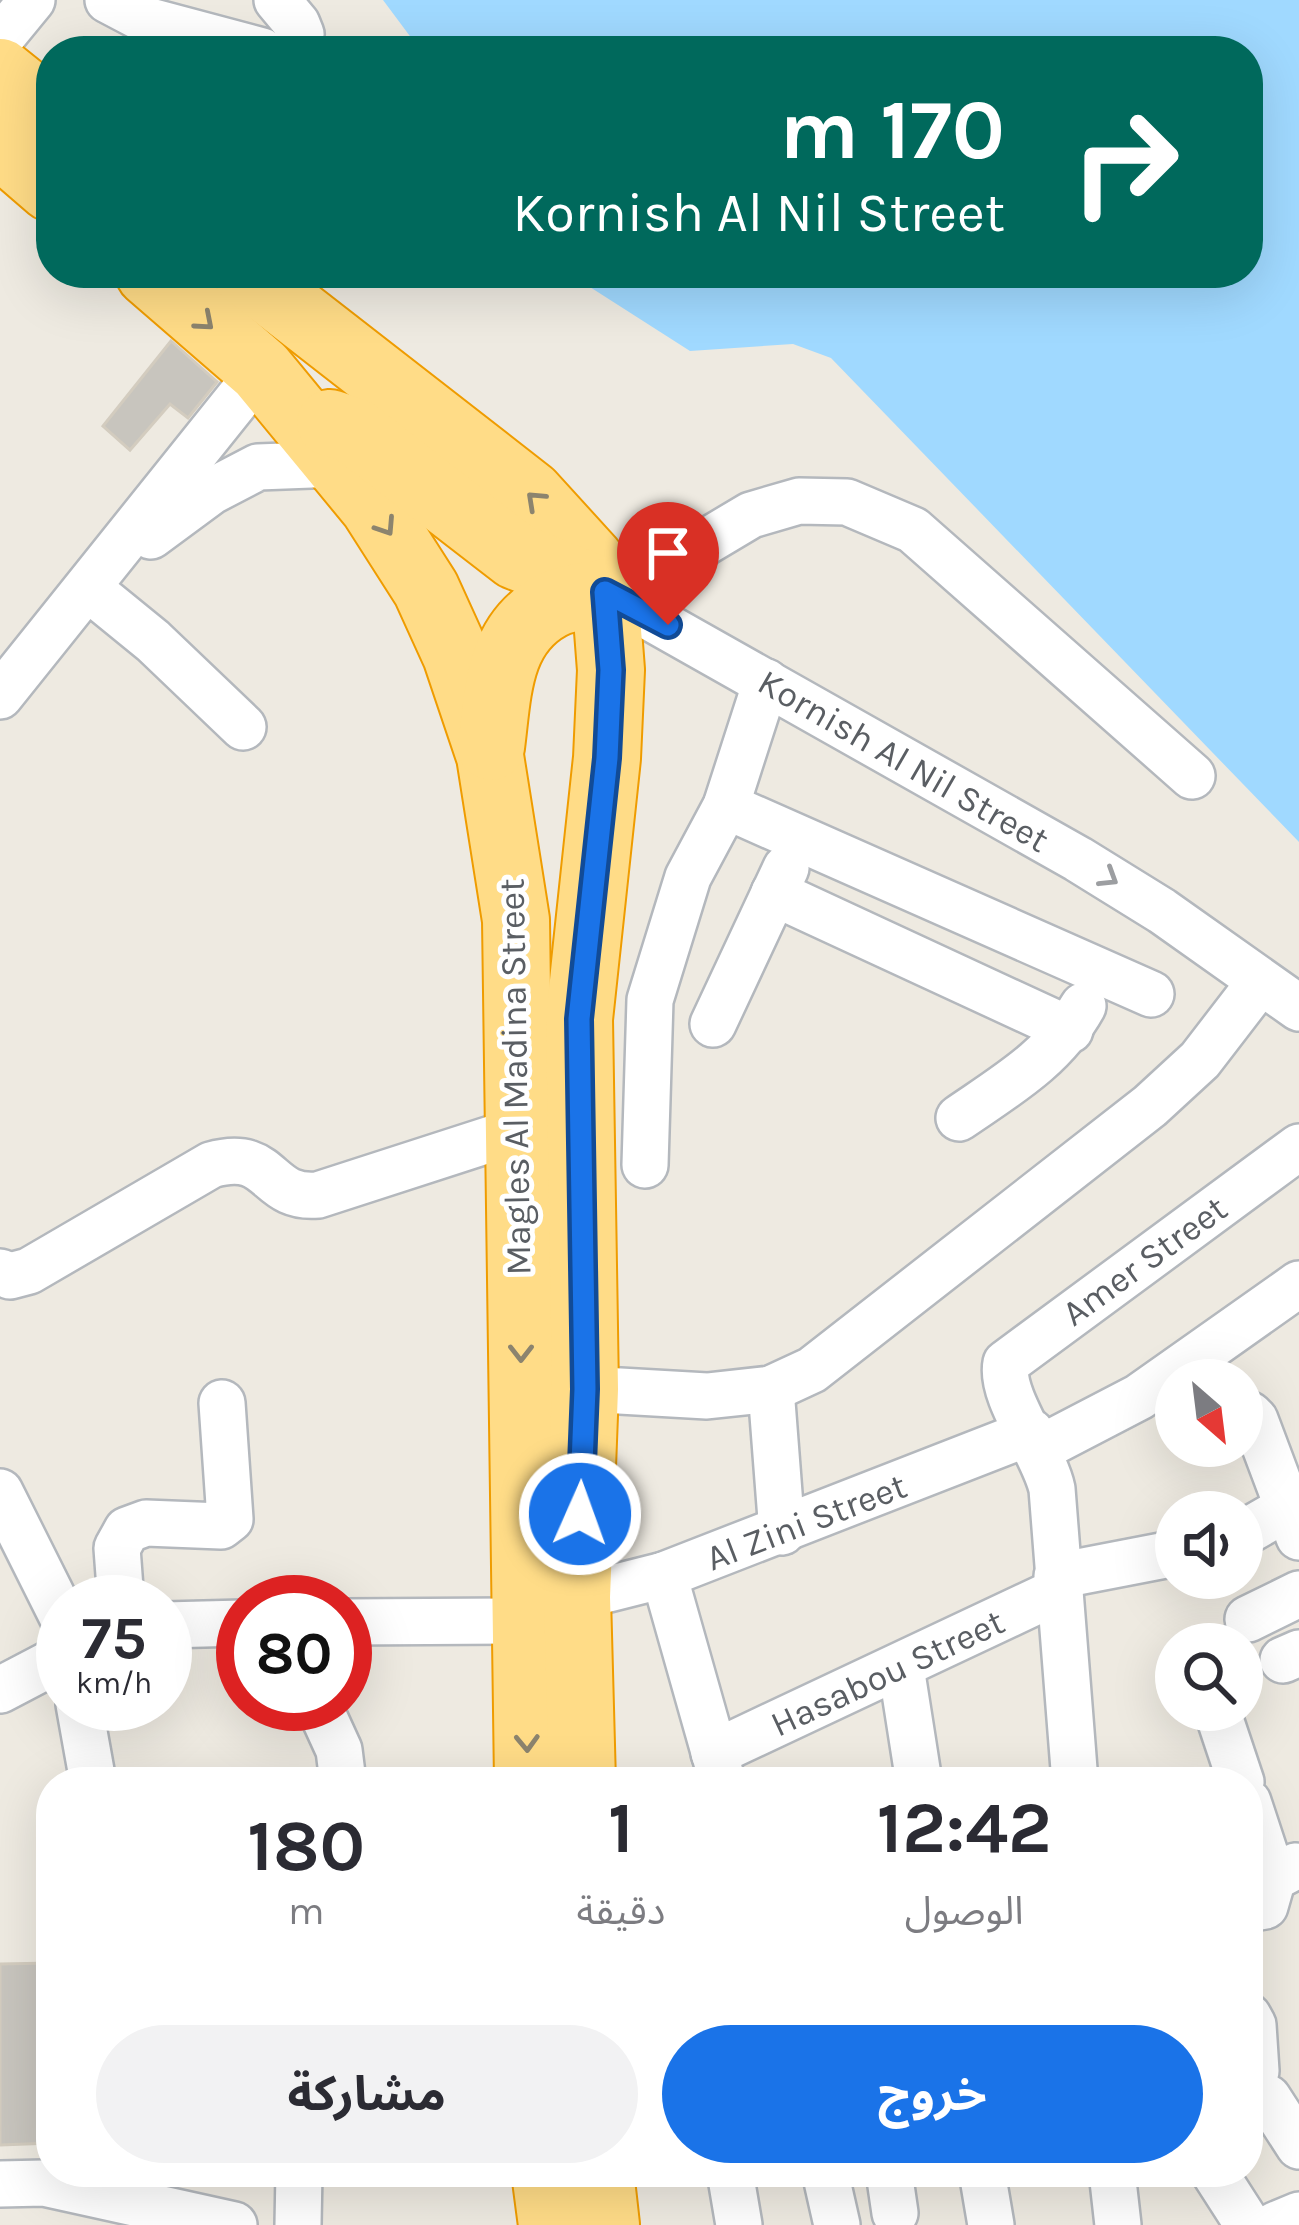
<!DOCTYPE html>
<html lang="ar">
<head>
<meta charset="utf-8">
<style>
  :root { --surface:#fff; --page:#f2f2f3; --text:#2b2b33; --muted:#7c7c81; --accent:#1a73e8 }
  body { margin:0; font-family:Karla,"Noto Sans Arabic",sans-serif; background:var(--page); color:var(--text); direction:rtl; height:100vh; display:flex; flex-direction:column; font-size:45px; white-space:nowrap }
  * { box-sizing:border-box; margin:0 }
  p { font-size:39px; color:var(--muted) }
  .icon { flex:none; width:66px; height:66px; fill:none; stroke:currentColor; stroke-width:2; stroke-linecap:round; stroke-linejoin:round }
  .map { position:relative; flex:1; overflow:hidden; direction:ltr }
  .details { position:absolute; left:36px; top:1767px; width:1227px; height:420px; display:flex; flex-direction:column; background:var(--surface); border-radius:48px; box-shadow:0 12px 48px #0002; direction:rtl }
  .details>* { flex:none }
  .banner { position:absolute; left:36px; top:36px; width:1227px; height:252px; border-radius:48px; box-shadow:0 12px 48px #0002; direction:rtl; background:#00695c; color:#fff; overflow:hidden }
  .needle { width:78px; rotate:152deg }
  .buttons { position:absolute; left:1155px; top:1359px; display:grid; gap:24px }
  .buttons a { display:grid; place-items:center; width:108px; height:108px; border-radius:50%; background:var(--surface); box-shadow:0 12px 48px #0002; font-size:60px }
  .speed { position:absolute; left:36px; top:1575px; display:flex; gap:24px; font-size:60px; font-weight:700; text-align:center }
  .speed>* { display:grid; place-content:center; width:156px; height:156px; border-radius:50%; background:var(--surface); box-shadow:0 12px 48px #0002; line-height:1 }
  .speed small { font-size:30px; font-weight:400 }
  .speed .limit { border:18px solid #d22; background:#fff; color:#111 }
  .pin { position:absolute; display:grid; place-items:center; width:102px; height:102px; color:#fff; margin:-123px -51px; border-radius:50% 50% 50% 0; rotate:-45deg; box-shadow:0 0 12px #0007 }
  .pin .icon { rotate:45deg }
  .me { position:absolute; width:132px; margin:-66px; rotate:2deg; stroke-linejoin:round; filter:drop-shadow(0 0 9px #0008) }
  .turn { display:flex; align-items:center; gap:42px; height:252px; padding:0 60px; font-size:54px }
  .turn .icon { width:156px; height:156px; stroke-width:2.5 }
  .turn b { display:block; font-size:84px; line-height:102px }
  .eta { display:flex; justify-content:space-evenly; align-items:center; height:204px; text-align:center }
  .eta b { font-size:72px; font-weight:700; line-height:84px }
  .action { display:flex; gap:24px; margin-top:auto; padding:24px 60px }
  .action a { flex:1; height:138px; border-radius:72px; background:var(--accent); color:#fff; font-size:48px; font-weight:700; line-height:138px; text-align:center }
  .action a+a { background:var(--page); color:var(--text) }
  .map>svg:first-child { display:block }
  .water { fill:#a0d9ff }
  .building { fill:#c8c5be; stroke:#d3ccbf; stroke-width:3 }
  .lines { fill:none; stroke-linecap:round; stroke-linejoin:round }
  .minor-casing { stroke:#b4b8bd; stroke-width:50 }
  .highway-casing { stroke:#ef9c00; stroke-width:70 }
  .minor { stroke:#fff; stroke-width:45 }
  .highway { stroke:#ffdc87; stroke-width:66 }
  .oneway { stroke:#8c846e }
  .oneway2 { stroke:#9c9ea1 }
  .route-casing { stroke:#114b97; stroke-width:30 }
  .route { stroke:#1a73e8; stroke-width:21 }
  .labels { text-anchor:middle; stroke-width:10; stroke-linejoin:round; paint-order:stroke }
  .street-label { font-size:36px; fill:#5a5e63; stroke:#fff }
</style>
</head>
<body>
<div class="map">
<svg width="1299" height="2225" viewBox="0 0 1299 2225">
  <rect width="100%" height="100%" fill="#eeeae1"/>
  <!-- water -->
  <polygon class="water" points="383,0 1299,0 1299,842 831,358 793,344 690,351 568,273 1248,273 1248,51 421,51"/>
  <!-- building -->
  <g class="building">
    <polygon points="171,341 217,382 188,418 170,404 130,450 103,426"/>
    <polygon points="51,1963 51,2143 0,2145 0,1964"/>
  </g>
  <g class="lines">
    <!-- minor casing -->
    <g class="minor-casing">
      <g id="minor">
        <polyline points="108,0 146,20 262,51"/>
        <polyline points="277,0 297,24 301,34 291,51"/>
        <polyline points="0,39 32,0"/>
        <polyline points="151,536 212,491 258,467 338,464"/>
        <polyline points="88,588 153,641 243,727"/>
        <polyline points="605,592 1078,859 1162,911 1299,1008"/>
        <polyline points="635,606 704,543 751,515 799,501 847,502 913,530 1192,776"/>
        <polyline points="0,696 261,370"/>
        <polyline points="726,806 1151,994"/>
        <polyline points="774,893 1070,1030"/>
        <polyline points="713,1024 786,868"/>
        <path d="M 959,1118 C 1007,1085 1054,1058 1083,1006"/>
        <polyline points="645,1165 650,1000 688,877 726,806 766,682"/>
        <path d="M 0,1272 L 10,1276 L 29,1271 L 211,1165 C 274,1147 264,1200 318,1195 L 519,1130"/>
        <polyline points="585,1389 707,1396 771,1389 812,1370 1150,1106 1200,1060 1260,982"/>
        <polyline points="771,1389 782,1532"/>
        <polyline points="1242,1416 1250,1415 1255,1420 1299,1537"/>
        <polyline points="1039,1449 1139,1397 1299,1284"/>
        <polyline points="0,1492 63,1618"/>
        <polyline points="1242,1534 1289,1507"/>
        <polyline points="664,1575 722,1780"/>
        <polyline points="1057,1576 1171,1554"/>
        <polyline points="577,1597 664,1575 1031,1432"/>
        <polyline points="121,1602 117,1548 127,1530 146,1523 221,1526 230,1519 222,1403"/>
        <polyline points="1248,1619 1299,1594"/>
        <polyline points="345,1622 523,1621"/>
        <polyline points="165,1625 243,1623"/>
        <polyline points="1283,1660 1299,1653"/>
        <polyline points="901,1667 919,1782"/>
        <polyline points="0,1690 63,1657"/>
        <polyline points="79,1704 93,1782"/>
        <polyline points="318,1704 339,1750 343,1782"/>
        <polyline points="1217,1710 1241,1782"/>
        <polyline points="714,1753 1058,1591"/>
        <path d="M 1075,1782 L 1052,1489 C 1044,1452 999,1396 1006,1363 L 1299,1147"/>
        <polyline points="1248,1802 1273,1878"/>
        <polyline points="1248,1909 1265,1906 1273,1878 1296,1866"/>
        <polyline points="1248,2016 1253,2025 1256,2071"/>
        <polyline points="1268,2098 1299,2146"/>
        <polyline points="730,2172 739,2225"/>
        <polyline points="825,2172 837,2225"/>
        <polyline points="889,2172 895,2213"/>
        <polyline points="982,2172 991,2225"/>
        <polyline points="1112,2172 1118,2225"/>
        <polyline points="1214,2172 1248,2225"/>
        <polyline points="0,2184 44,2183 234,2225"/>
        <polyline points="298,2225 299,2172"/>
        <polyline points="1275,2225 1299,2215"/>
      </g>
    </g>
    <!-- highway casing -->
    <g class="highway-casing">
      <g id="highway">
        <polyline points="0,72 51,113"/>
        <polyline points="0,144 51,188"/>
        <polyline points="149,273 261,370 373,506 426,589 456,655 490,756 516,920 528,1782"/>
        <polyline points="246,273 530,494 591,561 605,592 611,670 607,758 579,1019 585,1389 577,1597 582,1782"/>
        <polyline points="330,423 354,431 516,556 605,592"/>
        <path d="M 491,747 C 498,694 497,635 550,606 C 566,597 588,596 605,592"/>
        <polyline points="545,2172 552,2225"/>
        <polyline points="600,2172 606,2225"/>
      </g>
    </g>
    <!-- minor -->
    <use href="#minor" class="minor"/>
    <!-- highway -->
    <use href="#highway" class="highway"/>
  </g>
  <!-- one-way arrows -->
  <defs><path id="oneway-chevron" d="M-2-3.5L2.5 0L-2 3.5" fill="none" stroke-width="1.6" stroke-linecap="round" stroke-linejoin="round" transform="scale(3)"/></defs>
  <g class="oneway">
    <use href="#oneway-chevron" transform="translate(205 322) rotate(41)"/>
    <use href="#oneway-chevron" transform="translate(535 500) rotate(-137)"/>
    <use href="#oneway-chevron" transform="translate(386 527) rotate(57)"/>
    <use href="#oneway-chevron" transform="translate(521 1353) rotate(90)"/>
    <use href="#oneway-chevron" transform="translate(527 1743) rotate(88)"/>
  </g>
  <use class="oneway2" href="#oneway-chevron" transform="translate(1109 878) rotate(32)"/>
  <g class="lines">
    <!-- route casing -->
    <g class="route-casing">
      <polyline id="route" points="580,1514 585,1389 579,1019 607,758 611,670 605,592 668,625"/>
    </g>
    <!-- route -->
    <use href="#route" class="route"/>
  </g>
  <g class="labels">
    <!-- street labels -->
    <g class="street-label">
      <text transform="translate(904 760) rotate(30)" y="13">Kornish Al Nil Street</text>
      <text transform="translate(514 1077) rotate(-91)" y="13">Magles Al Madina Street</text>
      <text transform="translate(1144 1260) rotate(-36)" y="13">Amer Street</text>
      <text transform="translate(806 1521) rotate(-21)" y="13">Al Zini Street</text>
      <text transform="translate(887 1672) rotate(-25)" y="13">Hasabou Street</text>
    </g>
  </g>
</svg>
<div class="buttons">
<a><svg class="needle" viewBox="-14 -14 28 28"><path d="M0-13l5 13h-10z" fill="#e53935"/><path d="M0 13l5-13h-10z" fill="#7c7c81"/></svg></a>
<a><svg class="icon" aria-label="sound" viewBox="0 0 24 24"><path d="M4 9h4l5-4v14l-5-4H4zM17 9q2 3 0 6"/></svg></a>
<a><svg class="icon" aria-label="search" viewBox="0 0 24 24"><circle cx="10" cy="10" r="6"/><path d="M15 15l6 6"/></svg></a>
</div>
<div class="speed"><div>75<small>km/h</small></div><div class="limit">80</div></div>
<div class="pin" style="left:668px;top:625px;background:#d93025"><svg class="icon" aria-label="arrive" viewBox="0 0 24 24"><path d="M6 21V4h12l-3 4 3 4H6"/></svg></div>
<svg class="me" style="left:580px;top:1514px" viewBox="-20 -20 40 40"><circle r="17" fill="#1a73e8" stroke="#fff" stroke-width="3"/><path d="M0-11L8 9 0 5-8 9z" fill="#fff"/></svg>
<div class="banner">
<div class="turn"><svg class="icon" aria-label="right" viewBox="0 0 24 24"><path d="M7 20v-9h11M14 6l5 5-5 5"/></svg><div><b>170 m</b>Kornish Al Nil Street</div></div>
</div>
<section class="details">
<div class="eta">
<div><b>12:42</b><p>الوصول</p></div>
<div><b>1</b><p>دقيقة</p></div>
<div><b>180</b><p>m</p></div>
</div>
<div class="action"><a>خروج</a><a>مشاركة</a></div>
</section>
</div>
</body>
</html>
